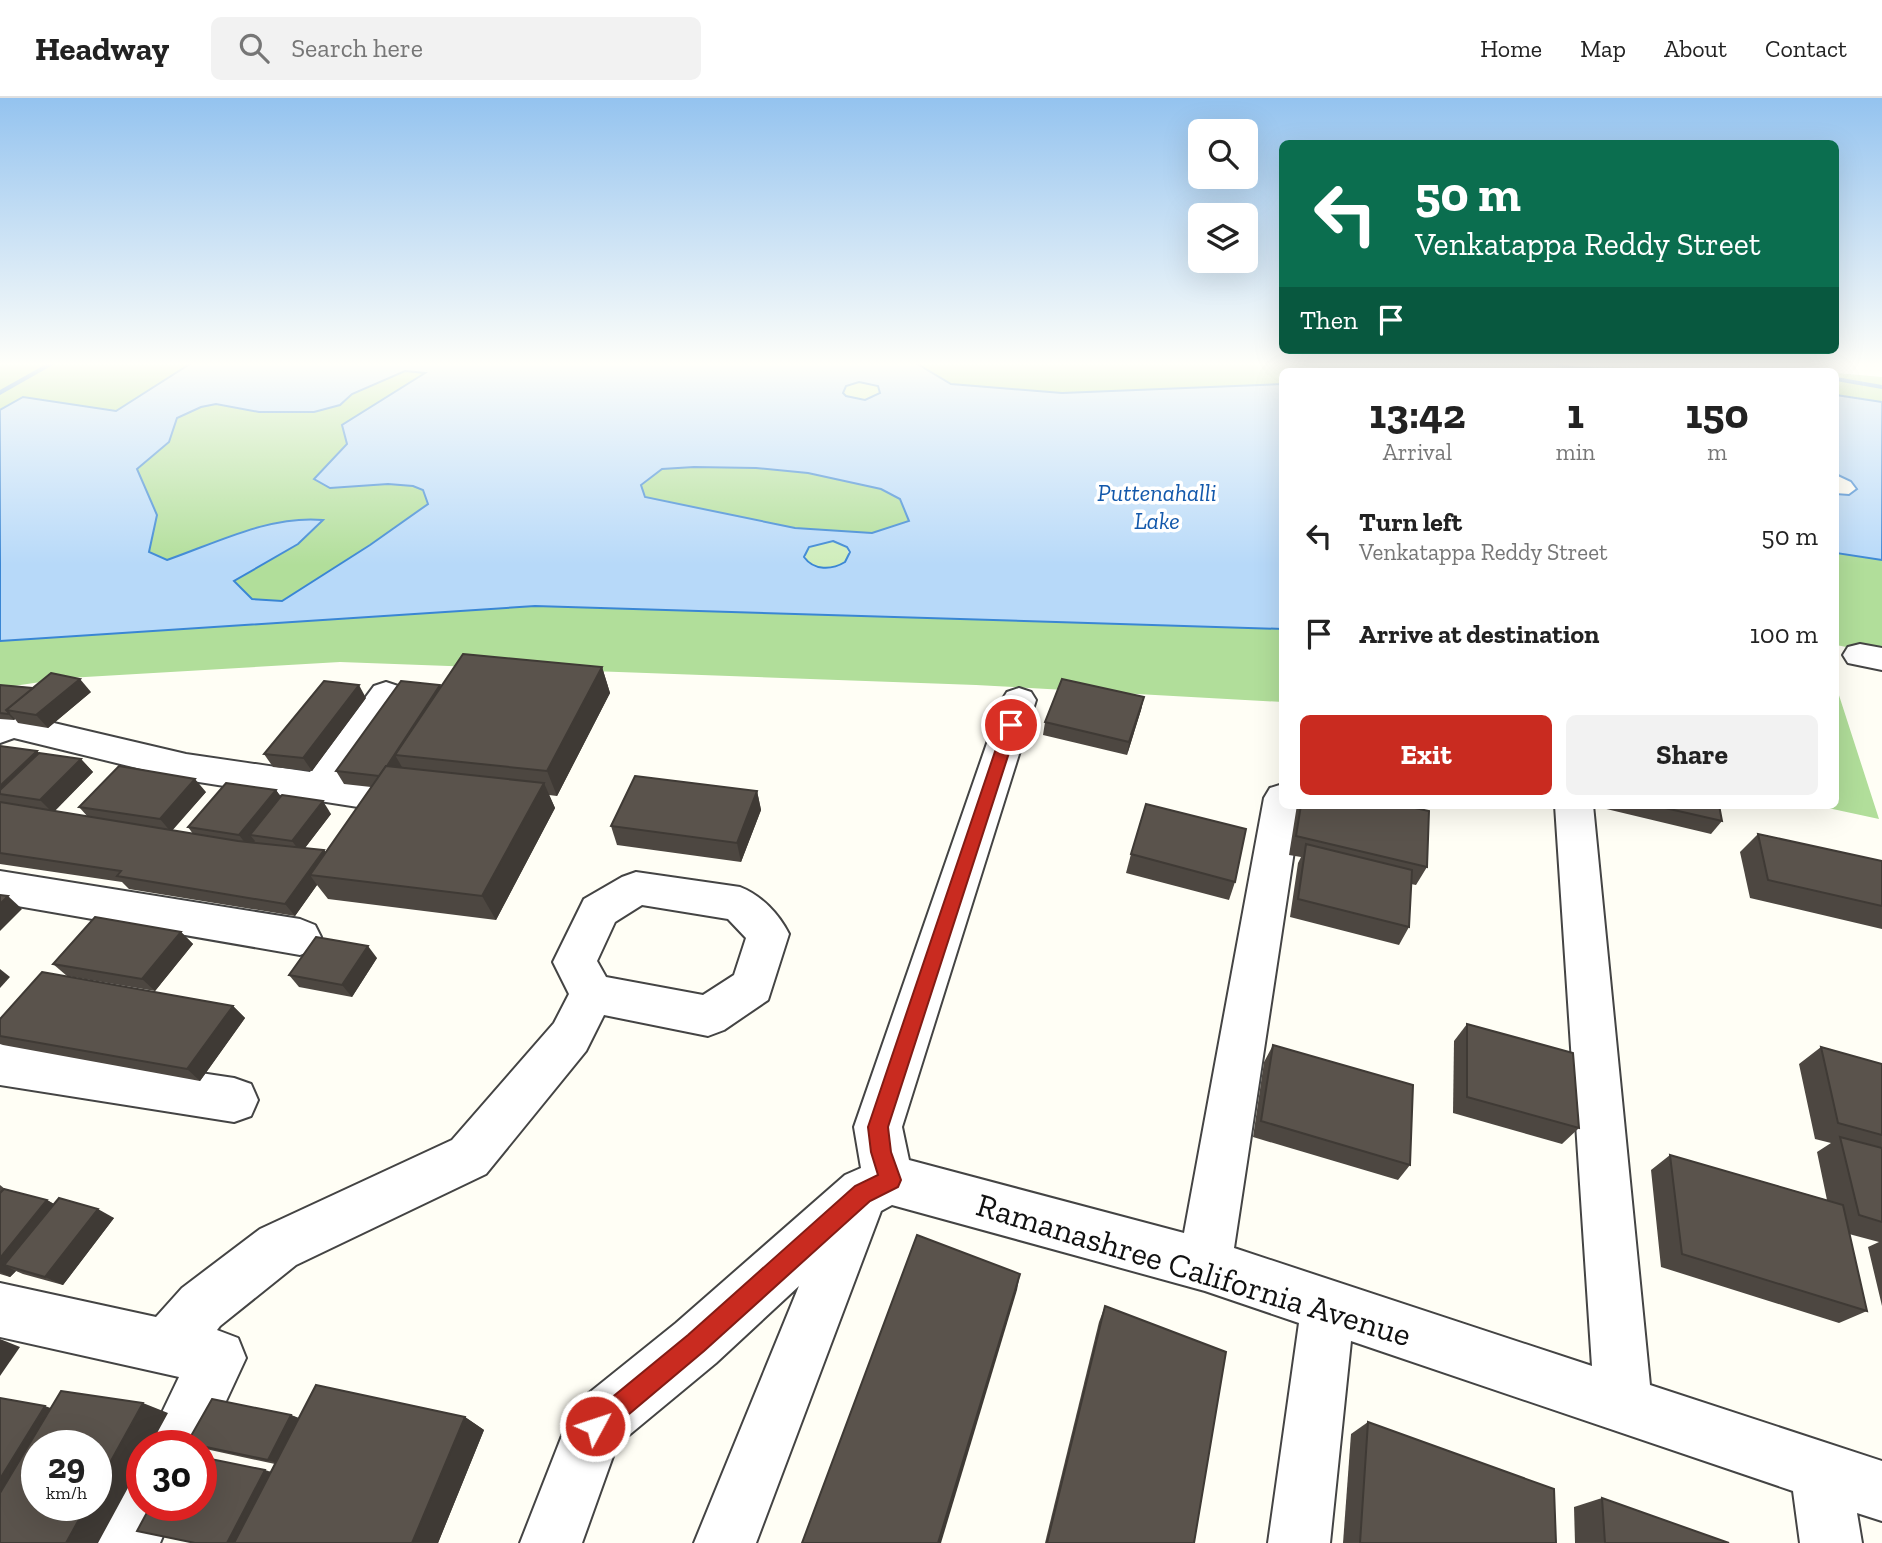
<!DOCTYPE html>
<html lang="en">
<head>
<meta charset="utf-8">
<style>
  :root { --surface:#fff; --page:#f2f2f2; --text:#222; --muted:#767676; --line:#e0e0e0; --accent:#c92b20 }
  body { margin:0; font-family:"Zilla Slab",serif; background:var(--page); color:var(--text); height:100vh; display:flex; flex-direction:column; font-size:26px; white-space:nowrap }
  * { box-sizing:border-box; margin:0 }
  p { font-size:23px; color:var(--muted) }
  .icon { flex:none; width:38px; height:38px; fill:none; stroke:currentColor; stroke-width:2; stroke-linecap:round; stroke-linejoin:round }
  .map { position:relative; flex:1; overflow:hidden }
  .sheet { position:absolute; left:1279px; top:270px; width:560px; height:441px; display:flex; flex-direction:column; background:var(--surface); border-radius:10px; box-shadow:0 7px 28px #0002 }
  .sheet>* { flex:none }
  .top-card { position:absolute; left:1279px; top:42px; width:560px; height:214px; border-radius:10px; box-shadow:0 7px 28px #0002; background:#0b6e4f; color:#fff; overflow:hidden }
  .buttons { position:absolute; left:1188px; top:21px; display:grid; gap:14px }
  .buttons a { display:grid; place-items:center; width:70px; height:70px; border-radius:10px; background:var(--surface); box-shadow:0 7px 28px #0002; font-size:35px }
  .speed { position:absolute; left:21px; top:1332px; display:flex; gap:14px; font-size:35px; font-weight:700; text-align:center }
  .speed>* { display:grid; place-content:center; width:91px; height:91px; border-radius:50%; background:var(--surface); box-shadow:0 7px 28px #0002; line-height:1 }
  .speed small { font-size:18px; font-weight:400 }
  .speed .limit { border:10px solid #d22; background:#fff; color:#111 }
  .pin { position:absolute; display:grid; place-items:center; width:60px; height:60px; color:#fff; margin:-30px; border:4px solid #fff; border-radius:50%; box-shadow:0 2px 7px #0007 }
  .me { position:absolute; width:77px; margin:-38px; rotate:50deg; stroke-linejoin:round; filter:drop-shadow(0 0 5px #0008) }
  .turn { display:flex; align-items:center; gap:24px; height:147px; padding:0 21px; font-size:32px }
  .turn .icon { width:91px; height:91px; stroke-width:2.5 }
  .turn b { display:block; font-size:49px; line-height:60px }
  .then { display:flex; align-items:center; height:66px; padding:0 21px; background:#0003; gap:14px; font-size:26px }
  .eta { display:flex; justify-content:space-evenly; align-items:center; height:119px; text-align:center }
  .eta b { font-size:42px; font-weight:700; line-height:49px }
  .primary-button { display:flex; gap:14px; margin-top:auto; padding:14px 21px }
  .primary-button a { flex:1; height:80px; border-radius:10px; background:var(--accent); color:#fff; font-size:28px; font-weight:700; line-height:80px; text-align:center }
  .primary-button a+a { background:var(--page); color:var(--text) }
  ul { padding:0; list-style:none }
  li { display:flex; align-items:center; gap:21px; height:98px; padding:0 21px }
  li div { flex:1 }
  li b { display:block; font-size:26px }
  li em { font-style:normal }
  header { display:flex; align-items:center; gap:42px; box-sizing:border-box; height:98px; padding:0 35px; background:var(--surface); border-bottom:2px solid var(--line) }
  header strong { font-size:33px }
  nav { display:flex; gap:38px; margin-inline-start:auto; font-size:24px }
  .search { width:490px; height:63px; background:var(--page); display:flex; align-items:center; gap:18px; box-sizing:border-box; padding:0 24px; border-radius:10px; color:var(--muted); font-size:26px }
  .map>svg:first-child { display:block }
  .green { fill:#cfedbb }
  .forest { fill:#b1de9a }
  .water { fill:#b7d9f9; stroke:#3a86d4; stroke-width:2; fill-rule:evenodd }
  .lines { fill:none; stroke-linecap:round; stroke-linejoin:round }
  .stream { fill:#3a86d4; fill-rule:evenodd }
  .minor-casing { stroke:#444; stroke-width:4 }
  .minor { fill:#fff; fill-rule:evenodd }
  .wall { fill:#4d4741 }
  .shaded-wall { fill:#3f3a35 }
  .building { fill:#5a534c; stroke:#3f3a35; stroke-width:2 }
  .route { fill:#c92b20; stroke:#831c15; stroke-width:2 }
  .labels { text-anchor:middle; stroke-width:7; stroke-linejoin:round; paint-order:stroke }
  .far-water-label { font-size:24px; font-style:italic; fill:#1258ab; stroke:#fff }
  .near-street-label { font-size:33px; fill:#111; stroke:#fff }
</style>
</head>
<body>
<header>
<strong>Headway</strong>
<div class="search"><svg class="icon" aria-label="search" viewBox="0 0 24 24"><circle cx="10" cy="10" r="6"/><path d="M15 15l6 6"/></svg>Search here</div>
<nav><a>Home</a><a>Map</a><a>About</a><a>Contact</a></nav>
</header>
<div class="map">
<svg width="1882" height="1445" viewBox="0 0 1882 1445">
  <rect width="100%" height="100%" fill="#fffef5"/>
  <!-- green -->
  <g class="green">
    <path d="M 859,284 L 878,288 L 880,295 C 870,304 853,305 843,295 L 846,288 Z"/>
    <path d="M 824,443 L 833,443 L 847,449 L 849,459 C 839,472 821,473 807,464 L 805,454 L 815,445 Z"/>
  </g>
  <!-- forest -->
  <g class="forest">
    <polygon points="0,264 193,264 116,313 23,299 0,312"/>
    <polygon points="914,264 1549,264 1567,268 1820,273 1283,273 1283,286 1062,295 951,286"/>
    <polygon points="405,273 426,275 342,327 388,386 413,388 423,392 429,406 370,447 282,503 252,501 234,483 298,446 323,422 256,430 167,462 149,454 157,417 136,371 169,344 177,320 201,309 216,306 259,314 340,307 352,296"/>
    <polygon points="1836,275 1882,279 1882,304 1836,297"/>
    <polygon points="694,369 756,370 808,375 881,391 900,401 909,423 872,435 795,430 646,399 640,388 662,371"/>
    <polygon points="1836,455 1882,462 1882,556 1836,547"/>
    <polygon points="535,508 1283,531 1283,604 976,587 340,564 68,580 0,590 0,543"/>
    <polygon points="1836,588 1879,721 1814,707 1836,707"/>
  </g>
  <!-- water -->
  <g class="water">
    <path d="M 193,264 L 914,264 L 951,286 L 1062,295 L 1283,286 L 1283,531 L 535,508 L 0,543 L 0,312 L 23,299 L 116,313 ZM 405,273 L 425,275 L 342,327 L 347,346 L 314,381 L 330,390 L 388,386 L 413,388 L 423,392 L 428,406 L 370,447 L 282,503 L 252,501 L 234,483 L 298,446 L 323,422 C 270,417 216,445 167,462 L 149,454 L 157,417 L 137,371 L 169,344 L 177,320 L 201,309 L 216,306 L 259,314 L 314,314 L 340,307 L 352,296 ZM 859,284 L 878,288 L 880,295 L 865,302 L 846,298 L 843,295 L 846,288 ZM 694,369 L 756,370 L 808,375 L 881,391 L 900,401 L 909,423 L 872,435 L 795,430 L 645,399 L 641,387 L 662,371 ZM 833,443 L 847,449 L 850,454 L 845,464 C 832,472 814,473 804,459 L 809,449 Z"/>
    <polygon points="1836,297 1882,304 1882,462 1836,455 1836,396 1849,397 1857,391 1851,383 1836,376"/>
  </g>
  <g class="lines">
    <!-- stream -->
    <g class="stream">
      <polygon points="50,264 58,264 0,297 0,292"/>
      <polygon points="1005,264 1049,264 1046,266 1008,266"/>
      <polygon points="1537,264 1552,264 1577,269 1659,271 1662,273 1577,273"/>
      <polygon points="1836,279 1882,287 1882,291 1836,283"/>
    </g>
    <!-- minor casing -->
    <g class="minor-casing">
      <g id="minor">
        <polygon points="1860,546 1882,550 1882,572 1848,565 1843,557 1848,549"/>
        <polygon points="386,584 398,588 403,596 346,679 371,685 377,695 371,705 358,709 186,682 14,640 0,645 0,616 7,614 186,656 310,674 374,588"/>
        <polygon points="1019,590 1031,594 1036,602 902,1029 909,1062 1184,1135 1264,700 1270,690 1283,686 1283,707 1301,707 1234,1150 1592,1268 1555,707 1593,707 1650,1287 1882,1363 1882,1423 1857,1415 1862,1445 1800,1445 1793,1393 1351,1243 1330,1445 1268,1445 1299,1225 1205,1193 892,1107 881,1113 756,1445 694,1445 799,1188 716,1265 617,1347 582,1445 520,1445 574,1307 676,1225 845,1077 861,1070 854,1029 1002,602 1007,594"/>
        <polygon points="0,773 300,821 315,827 321,839 315,851 300,857 0,805"/>
        <path d="M 636,774 L 740,789 C 761,797 779,816 789,836 L 768,902 L 724,932 L 708,938 L 604,917 L 586,953 L 486,1076 L 296,1167 L 220,1228 L 217,1232 L 238,1240 L 246,1260 L 201,1357 L 201,1348 L 146,1348 L 179,1279 L 0,1239 L 0,1185 L 156,1219 L 182,1190 L 260,1131 L 452,1042 L 554,925 L 569,896 L 553,864 L 584,801 L 622,779 ZM 642,807 L 728,821 L 746,840 L 734,877 L 703,897 L 606,879 L 597,863 L 615,824 Z"/>
        <polygon points="0,945 234,980 251,986 258,1002 251,1018 234,1024 0,987"/>
        <polygon points="142,1378 142,1407 176,1407 160,1445 97,1445 125,1386"/>
      </g>
    </g>
    <!-- minor -->
    <use href="#minor" class="minor"/>
  </g>
  <!-- wall -->
  <g class="wall">
    <polygon points="602,569 610,595 557,698 549,697 555,710 496,822 328,801 317,787 295,818 129,791 122,784 0,766 0,648 37,653 39,655 81,661 93,674 54,713 88,719 79,709 206,694 172,732 193,736 188,729 276,692 281,699 331,716 305,750 324,752 326,754 371,689 344,686 336,673 441,589"/>
    <polygon points="0,587 91,594 48,630 18,625 15,621 14,622 0,621"/>
    <polygon points="1144,599 1141,612 1127,657 1043,637 1045,624"/>
    <polygon points="366,600 312,673 273,669 264,656"/>
    <polygon points="757,693 761,712 741,764 617,747 611,728"/>
    <polygon points="1297,707 1416,707 1415,710 1427,769 1416,787 1411,786 1409,829 1399,847 1290,819 1298,765 1301,759 1289,757"/>
    <polygon points="1598,707 1719,707 1722,723 1711,736 1598,709"/>
    <polygon points="1758,736 1882,763 1882,831 1750,800 1740,754"/>
    <polygon points="1131,756 1235,784 1229,802 1126,775"/>
    <polygon points="181,834 193,846 155,893 67,878 53,866"/>
    <polygon points="377,860 352,899 299,889 289,877"/>
    <polygon points="233,908 245,920 200,983 3,947 0,946 0,921"/>
    <polygon points="1467,926 1579,1030 1562,1046 1453,1015 1454,943"/>
    <polygon points="1273,947 1410,1067 1398,1082 1253,1039 1264,964"/>
    <polygon points="1821,949 1882,966 1882,1208 1868,1149 1879,1144 1849,1136 1867,1213 1839,1225 1661,1169 1651,1072 1670,1057 1827,1102 1817,1054 1831,1045 1815,1041 1799,966"/>
    <polygon points="0,1087 5,1091 47,1102 54,1106 114,1120 63,1187 23,1176 16,1173 10,1179 0,1176"/>
    <polygon points="1105,1208 1194,1445 1045,1445 1099,1224"/>
    <polygon points="291,1317 299,1320 465,1319 484,1332 438,1445 265,1372 271,1374 275,1366 201,1350 201,1348"/>
    <polygon points="1368,1324 1556,1445 1343,1445 1351,1336"/>
    <polygon points="1602,1400 1729,1445 1575,1445 1574,1409"/>
  </g>
  <!-- shaded-wall -->
  <g class="shaded-wall">
    <polygon points="602,569 610,595 557,698 547,673"/>
    <polygon points="80,581 91,594 48,630 36,617"/>
    <polygon points="359,587 366,600 312,673 303,660"/>
    <polygon points="440,587 446,600 395,657 402,669 381,678"/>
    <polygon points="1144,599 1141,612 1127,657 1129,644"/>
    <polygon points="9,615 15,621 14,622 8,616"/>
    <polygon points="37,653 49,666 0,696 0,688"/>
    <polygon points="81,661 93,674 53,715 40,702"/>
    <polygon points="195,681 206,694 171,734 160,721"/>
    <polygon points="544,685 555,710 496,822 482,798"/>
    <polygon points="276,692 285,705 250,737 255,743 249,750 239,737"/>
    <polygon points="757,693 761,712 741,764 737,745"/>
    <polygon points="323,703 331,716 301,755 292,743"/>
    <polygon points="324,752 333,765 310,777 317,787 295,818 285,806"/>
    <polygon points="8,798 22,811 0,833 0,806"/>
    <polygon points="181,834 193,846 155,893 142,881"/>
    <polygon points="368,848 377,860 352,899 342,887"/>
    <polygon points="0,871 10,879 0,890"/>
    <polygon points="233,908 245,920 200,983 187,971"/>
    <polygon points="47,1102 64,1112 4,1167 16,1173 10,1179 0,1174 0,1160"/>
    <polygon points="98,1111 114,1120 63,1187 45,1179"/>
    <polygon points="1020,1176 1017,1192 941,1445 938,1445"/>
    <polygon points="0,1241 20,1249 0,1278"/>
    <polygon points="143,1305 168,1315 150,1348 142,1348 142,1364 98,1445 66,1445 87,1407 96,1407 96,1390"/>
    <polygon points="45,1308 73,1318 0,1438 0,1381"/>
    <polygon points="291,1317 305,1323 283,1367 268,1362"/>
    <polygon points="465,1319 484,1332 438,1445 412,1445"/>
    <polygon points="265,1372 280,1377 246,1445 227,1445"/>
  </g>
  <!-- building -->
  <g class="building">
    <polygon points="463,556 602,569 547,673 395,657"/>
    <polygon points="51,575 80,581 36,617 6,612"/>
    <polygon points="1062,581 1144,599 1129,644 1045,624"/>
    <polygon points="324,583 359,587 303,660 264,656"/>
    <polygon points="401,583 440,587 387,668 386,668 379,678 336,673"/>
    <polygon points="0,587 33,590 6,612 9,615 8,616 0,615"/>
    <polygon points="0,648 37,653 0,688"/>
    <polygon points="39,655 81,661 40,702 0,696 0,692"/>
    <polygon points="119,668 195,681 160,721 79,709"/>
    <polygon points="386,668 544,685 482,798 310,777"/>
    <polygon points="635,678 757,693 737,745 611,728"/>
    <polygon points="226,685 276,692 239,737 188,729"/>
    <polygon points="282,697 323,703 292,743 250,737"/>
    <polygon points="0,704 238,743 324,752 285,806 117,778 121,773 0,755"/>
    <polygon points="1146,706 1246,731 1235,784 1131,756"/>
    <polygon points="1301,707 1401,707 1429,713 1427,769 1296,738"/>
    <polygon points="1652,707 1719,707 1722,723"/>
    <polygon points="1758,736 1882,763 1882,808 1768,782"/>
    <polygon points="1306,746 1412,772 1409,829 1298,801"/>
    <polygon points="0,797 8,798 0,806"/>
    <polygon points="95,819 181,834 142,881 53,866"/>
    <polygon points="316,839 368,848 342,887 289,877"/>
    <polygon points="42,874 233,908 187,971 0,938 0,921"/>
    <polygon points="1467,926 1573,955 1579,1030 1467,999"/>
    <polygon points="1273,947 1413,987 1410,1067 1261,1023"/>
    <polygon points="1821,949 1882,966 1882,1037 1838,1025"/>
    <polygon points="1840,1039 1882,1050 1882,1124 1859,1117"/>
    <polygon points="1670,1057 1843,1107 1867,1213 1682,1156"/>
    <polygon points="4,1091 47,1102 0,1160 0,1095"/>
    <polygon points="59,1100 98,1111 45,1179 4,1167"/>
    <polygon points="917,1137 1020,1176 938,1445 802,1445"/>
    <polygon points="1105,1208 1226,1254 1194,1445 1047,1445"/>
    <polygon points="316,1287 465,1319 412,1445 234,1445"/>
    <polygon points="61,1293 143,1305 96,1390 96,1348 37,1348 37,1407 87,1407 66,1445 0,1445 0,1395"/>
    <polygon points="0,1300 45,1308 0,1381"/>
    <polygon points="212,1301 291,1317 268,1362 187,1345"/>
    <polygon points="1368,1324 1554,1391 1556,1445 1360,1445"/>
    <polygon points="201,1359 265,1372 227,1445 195,1445 137,1433 151,1407 201,1407"/>
    <polygon points="1602,1400 1729,1445 1605,1445"/>
  </g>
  <!-- sky -->
  <linearGradient id="sky" x2="0" y2="1"><stop stop-color="#94c3ef"/><stop offset="0.57" stop-color="#fffffa"/><stop offset="1" stop-color="#fffffa" stop-opacity="0"/></linearGradient>
  <rect width="1882" height="467" fill="url(#sky)"/>
  <!-- route -->
  <polygon class="route" points="1011,622 1018,627 888,1029 891,1054 901,1082 898,1089 870,1103 704,1253 604,1337 595,1340 587,1337 583,1328 587,1320 688,1237 855,1088 878,1077 871,1054 868,1029 1004,627"/>
  <g class="labels">
    <!-- far-water labels -->
    <g class="far-water-label">
      <text x="1157" y="403">Puttenahalli<tspan x="1157" dy="28">Lake</tspan></text>
    </g>
    <!-- near-street labels -->
    <g class="near-street-label">
      <text transform="translate(1194 1171) rotate(17)" y="12">Ramanashree California Avenue</text>
    </g>
  </g>
</svg>
<div class="buttons">
<a><svg class="icon" aria-label="search" viewBox="0 0 24 24"><circle cx="10" cy="10" r="6"/><path d="M15 15l6 6"/></svg></a>
<a><svg class="icon" aria-label="layers" viewBox="0 0 24 24"><path d="M12 4l9 5-9 5-9-5zM3 14l9 5 9-5"/></svg></a>
</div>
<div class="speed"><div>29<small>km/h</small></div><div class="limit">30</div></div>
<div class="pin" style="left:1011px;top:627px;background:#d93025"><svg class="icon" aria-label="arrive" viewBox="0 0 24 24"><path d="M6 21V4h12l-3 4 3 4H6"/></svg></div>
<svg class="me" style="left:595px;top:1328px" viewBox="-20 -20 40 40"><circle r="17" fill="#c92b20" stroke="#fff" stroke-width="3"/><path d="M0-11L8 9 0 5-8 9z" fill="#fff"/></svg>
<div class="top-card">
<div class="turn"><svg class="icon" aria-label="left" viewBox="0 0 24 24"><path d="M17 20v-9H6M10 6l-5 5 5 5"/></svg><div><b>50 m</b>Venkatappa Reddy Street</div></div>
<div class="then">Then<svg class="icon" aria-label="arrive" viewBox="0 0 24 24"><path d="M6 21V4h12l-3 4 3 4H6"/></svg></div>
</div>
<section class="sheet">
<div class="eta">
<div><b>13:42</b><p>Arrival</p></div>
<div><b>1</b><p>min</p></div>
<div><b>150</b><p>m</p></div>
</div>
<ul>
<li><svg class="icon" aria-label="left" viewBox="0 0 24 24"><path d="M17 20v-9H6M10 6l-5 5 5 5"/></svg><div><b>Turn left</b><p>Venkatappa Reddy Street</p></div><em>50 m</em></li>
<li><svg class="icon" aria-label="arrive" viewBox="0 0 24 24"><path d="M6 21V4h12l-3 4 3 4H6"/></svg><div><b>Arrive at destination</b></div><em>100 m</em></li>
</ul>
<div class="primary-button"><a>Exit</a><a>Share</a></div>
</section>
</div>
</body>
</html>
